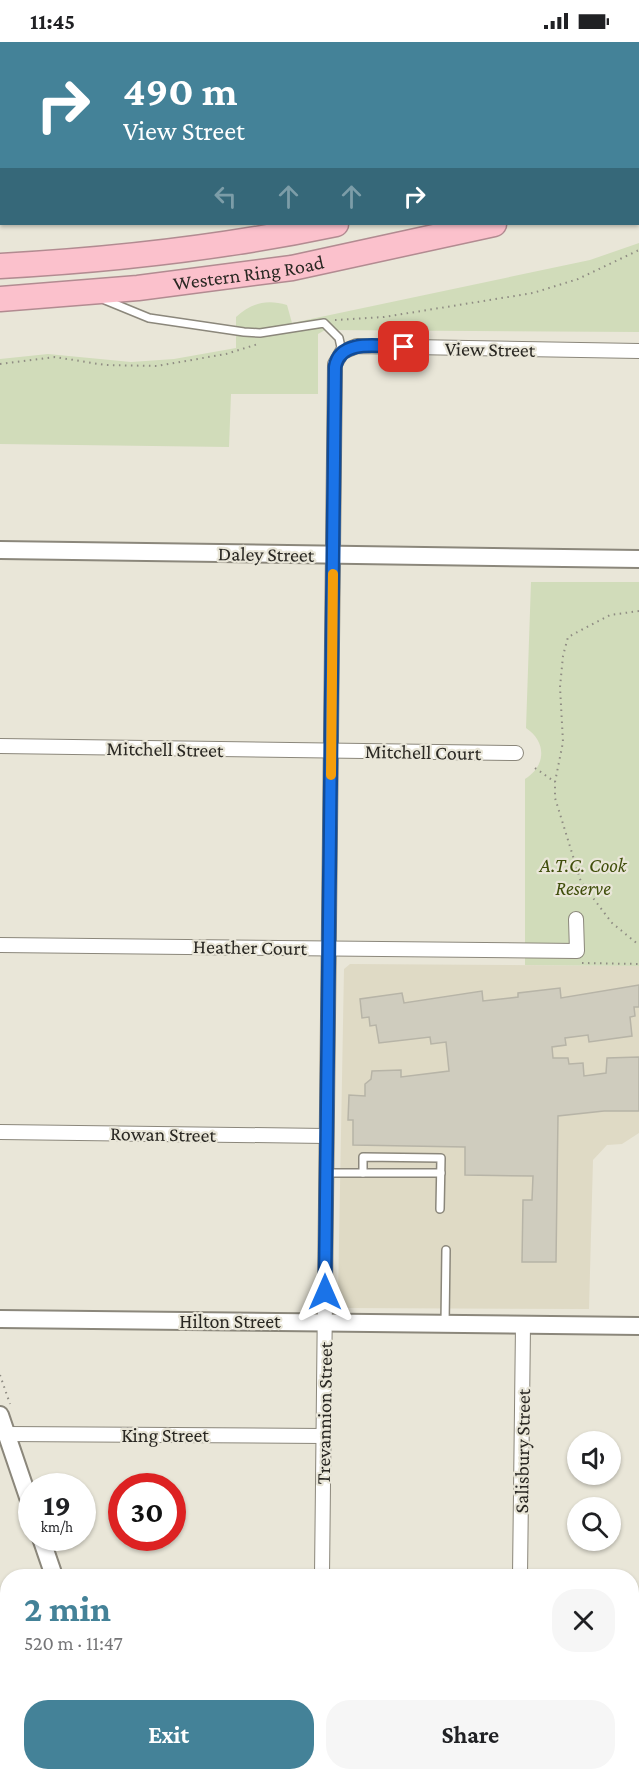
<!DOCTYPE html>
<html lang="en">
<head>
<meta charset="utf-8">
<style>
  :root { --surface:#fff; --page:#f6f6f6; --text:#202124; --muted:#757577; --accent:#448298 }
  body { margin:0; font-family:"Crimson Pro",serif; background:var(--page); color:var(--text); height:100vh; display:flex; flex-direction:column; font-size:22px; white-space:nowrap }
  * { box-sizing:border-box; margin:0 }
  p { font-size:20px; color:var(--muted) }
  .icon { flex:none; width:33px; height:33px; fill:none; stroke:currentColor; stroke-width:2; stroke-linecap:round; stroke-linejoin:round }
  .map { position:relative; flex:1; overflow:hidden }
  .side { position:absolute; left:0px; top:1527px; width:639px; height:212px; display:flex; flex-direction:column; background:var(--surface); border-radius:24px 24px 0 0; box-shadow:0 2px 4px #0004 }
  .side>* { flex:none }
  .guide { position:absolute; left:0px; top:0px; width:639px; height:183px; box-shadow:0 2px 4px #0004; background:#448298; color:#fff; overflow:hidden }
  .buttons { position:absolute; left:567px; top:1389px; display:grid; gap:12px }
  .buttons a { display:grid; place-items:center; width:54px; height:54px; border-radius:50%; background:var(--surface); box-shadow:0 2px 4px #0004; font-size:30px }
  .speed { position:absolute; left:18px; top:1431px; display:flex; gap:12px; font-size:30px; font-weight:700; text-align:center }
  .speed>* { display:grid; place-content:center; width:78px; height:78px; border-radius:50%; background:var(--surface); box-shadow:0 2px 4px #0004; line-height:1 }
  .speed small { font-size:15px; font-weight:400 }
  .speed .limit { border:9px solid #d22; background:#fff; color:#111 }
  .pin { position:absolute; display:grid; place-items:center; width:51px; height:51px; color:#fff; margin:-26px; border-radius:12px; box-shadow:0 3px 9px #0006 }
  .me { position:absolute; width:66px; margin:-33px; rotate:0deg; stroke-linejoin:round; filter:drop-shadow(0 0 4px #0008) }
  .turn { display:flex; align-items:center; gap:21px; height:126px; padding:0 24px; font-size:27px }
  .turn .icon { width:78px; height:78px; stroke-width:2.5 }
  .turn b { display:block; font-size:42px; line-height:51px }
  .lanes { display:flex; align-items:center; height:57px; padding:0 24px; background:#0003; justify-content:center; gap:30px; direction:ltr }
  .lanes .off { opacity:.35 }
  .round { display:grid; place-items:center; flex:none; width:63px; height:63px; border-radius:24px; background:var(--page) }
  .overview { display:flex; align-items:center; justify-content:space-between; height:102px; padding:0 24px }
  h1 { font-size:36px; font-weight:700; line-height:45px; color:var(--accent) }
  .action { display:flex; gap:12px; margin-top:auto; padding:12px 24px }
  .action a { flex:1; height:69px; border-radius:24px; background:var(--accent); color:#fff; font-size:24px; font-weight:700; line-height:69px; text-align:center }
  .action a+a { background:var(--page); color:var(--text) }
  .status { display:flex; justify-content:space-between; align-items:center; height:42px; padding:0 30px; background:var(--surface); direction:ltr }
  .status svg { height:16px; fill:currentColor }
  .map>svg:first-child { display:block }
  .built { fill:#dfdac5 }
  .green { fill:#d1dcba }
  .building { fill:#cfccbe; stroke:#b7b4a7; stroke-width:1.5 }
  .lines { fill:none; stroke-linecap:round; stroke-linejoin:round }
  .service-casing { stroke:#8b877b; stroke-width:10 }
  .minor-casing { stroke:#8b877b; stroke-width:16 }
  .tertiary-casing { stroke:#8b877b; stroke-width:20 }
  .motorway-casing { stroke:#b28b91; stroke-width:27 }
  .path { stroke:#8f8c83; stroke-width:2; stroke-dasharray:1.5 4.5; stroke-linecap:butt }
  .service { stroke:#fff; stroke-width:7 }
  .minor { stroke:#fff; stroke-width:14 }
  .tertiary { stroke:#fff; stroke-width:16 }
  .motorway { stroke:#fbc1cc; stroke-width:24 }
  .rail-casing { stroke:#908d83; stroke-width:6 }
  .rail { stroke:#e9e6d8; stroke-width:4; stroke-dasharray:11; stroke-linecap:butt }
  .route-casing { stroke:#114b97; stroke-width:15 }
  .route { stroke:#1a73e8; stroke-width:10 }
  .slow { stroke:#f59e0b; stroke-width:10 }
  .labels { text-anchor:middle; stroke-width:4.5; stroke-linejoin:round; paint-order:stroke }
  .street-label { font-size:20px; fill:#2a2823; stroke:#e9e6d8 }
  .park-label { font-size:20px; font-style:italic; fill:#404e0b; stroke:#e9e6d8 }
</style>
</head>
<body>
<div class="status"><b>11:45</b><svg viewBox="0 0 49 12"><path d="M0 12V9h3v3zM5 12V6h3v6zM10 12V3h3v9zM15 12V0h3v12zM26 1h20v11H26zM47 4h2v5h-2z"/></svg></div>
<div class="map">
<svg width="639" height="1738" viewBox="0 0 639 1738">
  <rect width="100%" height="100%" fill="#e9e6d8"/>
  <!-- built -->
  <polygon class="built" points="350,922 639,924 639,1091 622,1102 607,1103 593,1118 589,1267 346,1266 338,1256 344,927"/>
  <!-- green -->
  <g class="green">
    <path d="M 639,201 L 639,290 L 325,288 L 318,292 L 318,352 L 231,352 L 229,405 L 0,402 L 0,317 L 48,312 L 131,320 L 174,317 L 236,306 L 236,275 C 252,261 266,257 287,263 L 292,281 L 590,218 Z"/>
    <path d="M 531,540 L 639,540 L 639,924 L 525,923 L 525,737 C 546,724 547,700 526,686 Z"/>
  </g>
  <!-- building -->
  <polygon class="building" points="639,943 639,965 634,965 635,974 630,975 632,994 589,1000 588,993 565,996 566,1003 552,1005 553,1016 568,1016 569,1022 583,1021 584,1034 606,1031 607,1016 639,1015 639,1069 604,1069 558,1074 556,1220 522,1220 523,1158 532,1158 533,1134 465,1133 465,1105 353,1103 353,1078 348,1078 349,1053 365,1054 365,1042 371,1037 372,1029 401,1028 401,1035 449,1029 446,1000 431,1002 430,995 379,1001 376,983 370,984 369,975 362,976 360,957 402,951 404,961 482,949 483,959 518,955 518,951 560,946 561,956"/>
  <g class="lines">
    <!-- service casing -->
    <g class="service-casing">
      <g id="service">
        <polyline points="105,258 149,276 244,290 260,291 324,281 339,296 342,310"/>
        <polyline points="326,1131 441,1131"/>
        <polyline points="363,1131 363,1115 441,1116 440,1167"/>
        <polyline points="445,1282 446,1208"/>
      </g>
    </g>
    <!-- minor casing -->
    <g class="minor-casing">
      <g id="minor">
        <polyline points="144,2 144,0"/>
        <polyline points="0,87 2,87"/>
        <polyline points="0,704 516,711"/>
        <polyline points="0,903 577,909 576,877"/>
        <polyline points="0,1090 326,1094"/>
        <polyline points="6,1392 324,1394"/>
        <polyline points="322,1534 335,322 342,310 357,304 639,309"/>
        <polyline points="520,1534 523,1283"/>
        <polyline points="320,1738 320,1731"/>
        <polyline points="518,1738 518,1731"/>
      </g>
    </g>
    <!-- tertiary casing -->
    <g class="tertiary-casing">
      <g id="tertiary">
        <polyline points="0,508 639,517"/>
        <polyline points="0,1277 639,1284"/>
        <polyline points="0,1373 32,1467"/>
        <polyline points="41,1496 54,1534"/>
        <polyline points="121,1731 124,1738"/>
      </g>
    </g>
    <!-- motorway casing -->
    <g class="motorway-casing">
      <g id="motorway">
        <polyline points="638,116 639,116"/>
        <polyline points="638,150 639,150"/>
        <path d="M 0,224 C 112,218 227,205 336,182"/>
        <path id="s1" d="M 0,257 L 138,246 L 292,226 L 494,182"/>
      </g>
    </g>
    <!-- path -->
    <g class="path">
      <polyline points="335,278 384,275 533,251 578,237 639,208"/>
      <polyline points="0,322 55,315 105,323 157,324 226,312 258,302"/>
      <polyline points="639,569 610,573 568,595 563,614 560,645 563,700 555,740 555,756 581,840 612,881 639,903"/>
      <polyline points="535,726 555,740"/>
      <polyline points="582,921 639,922"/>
      <polyline points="0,1333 10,1362"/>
    </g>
    <!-- service -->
    <use href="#service" class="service"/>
    <!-- minor -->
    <use href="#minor" class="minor"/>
    <!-- tertiary -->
    <use href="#tertiary" class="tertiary"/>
    <!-- motorway -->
    <use href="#motorway" class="motorway"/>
    <!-- rail casing -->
    <g class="rail-casing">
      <polyline id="rail" points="0,1736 1,1738"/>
    </g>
    <!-- rail -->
    <use href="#rail" class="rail"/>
  </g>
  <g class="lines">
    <!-- route casing -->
    <g class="route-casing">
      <path id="route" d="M 325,1250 L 335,325 C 340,295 382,305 404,305"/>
    </g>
    <!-- route -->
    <use href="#route" class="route"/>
    <!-- slow -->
    <polyline class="slow" points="331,733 333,532"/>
  </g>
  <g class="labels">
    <!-- street labels -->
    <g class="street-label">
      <text dy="7" stroke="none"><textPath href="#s1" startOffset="250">Western Ring Road</textPath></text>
      <text transform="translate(490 307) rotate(1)" y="7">View Street</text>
      <text transform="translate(266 512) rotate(1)" y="7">Daley Street</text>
      <text transform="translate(165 707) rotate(1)" y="7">Mitchell Street</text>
      <text transform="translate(423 710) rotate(1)" y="7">Mitchell Court</text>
      <text transform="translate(250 905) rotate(1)" y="7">Heather Court</text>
      <text transform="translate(163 1092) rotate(1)" y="7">Rowan Street</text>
      <text x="230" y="1286">Hilton Street</text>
      <text transform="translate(324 1371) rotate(-89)" y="7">Trevannion Street</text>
      <text x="165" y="1400">King Street</text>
      <text transform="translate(522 1409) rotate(-89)" y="7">Salisbury Street</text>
    </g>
    <!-- park labels -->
    <g class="park-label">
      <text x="583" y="830">A.T.C. Cook<tspan x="583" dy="23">Reserve</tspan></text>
    </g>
  </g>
</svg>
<div class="buttons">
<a><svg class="icon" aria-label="sound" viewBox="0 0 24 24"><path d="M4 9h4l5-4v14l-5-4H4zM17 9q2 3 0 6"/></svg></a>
<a><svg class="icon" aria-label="search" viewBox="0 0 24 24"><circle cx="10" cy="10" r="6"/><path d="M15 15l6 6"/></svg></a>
</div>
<div class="speed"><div>19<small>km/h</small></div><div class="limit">30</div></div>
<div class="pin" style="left:404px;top:305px;background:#d93025"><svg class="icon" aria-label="arrive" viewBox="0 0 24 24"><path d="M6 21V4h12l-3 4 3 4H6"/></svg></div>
<svg class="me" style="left:325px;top:1250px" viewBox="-20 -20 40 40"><path d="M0-17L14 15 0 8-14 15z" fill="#1a73e8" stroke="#fff" stroke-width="4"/></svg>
<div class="guide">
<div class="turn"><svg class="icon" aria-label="right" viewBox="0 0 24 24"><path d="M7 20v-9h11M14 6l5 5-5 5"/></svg><div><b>490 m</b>View Street</div></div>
<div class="lanes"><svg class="icon off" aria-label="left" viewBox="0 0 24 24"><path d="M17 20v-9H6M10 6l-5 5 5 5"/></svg><svg class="icon off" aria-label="ahead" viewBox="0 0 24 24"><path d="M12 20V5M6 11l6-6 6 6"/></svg><svg class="icon off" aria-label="ahead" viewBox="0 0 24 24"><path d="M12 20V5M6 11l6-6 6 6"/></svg><svg class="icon" aria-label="right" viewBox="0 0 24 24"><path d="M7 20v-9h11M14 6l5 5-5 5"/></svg></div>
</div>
<section class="side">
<div class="overview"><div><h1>2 min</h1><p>520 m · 11:47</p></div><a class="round"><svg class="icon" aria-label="close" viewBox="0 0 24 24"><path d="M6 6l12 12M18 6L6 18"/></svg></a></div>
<div class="action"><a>Exit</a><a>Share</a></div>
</section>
</div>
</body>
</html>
